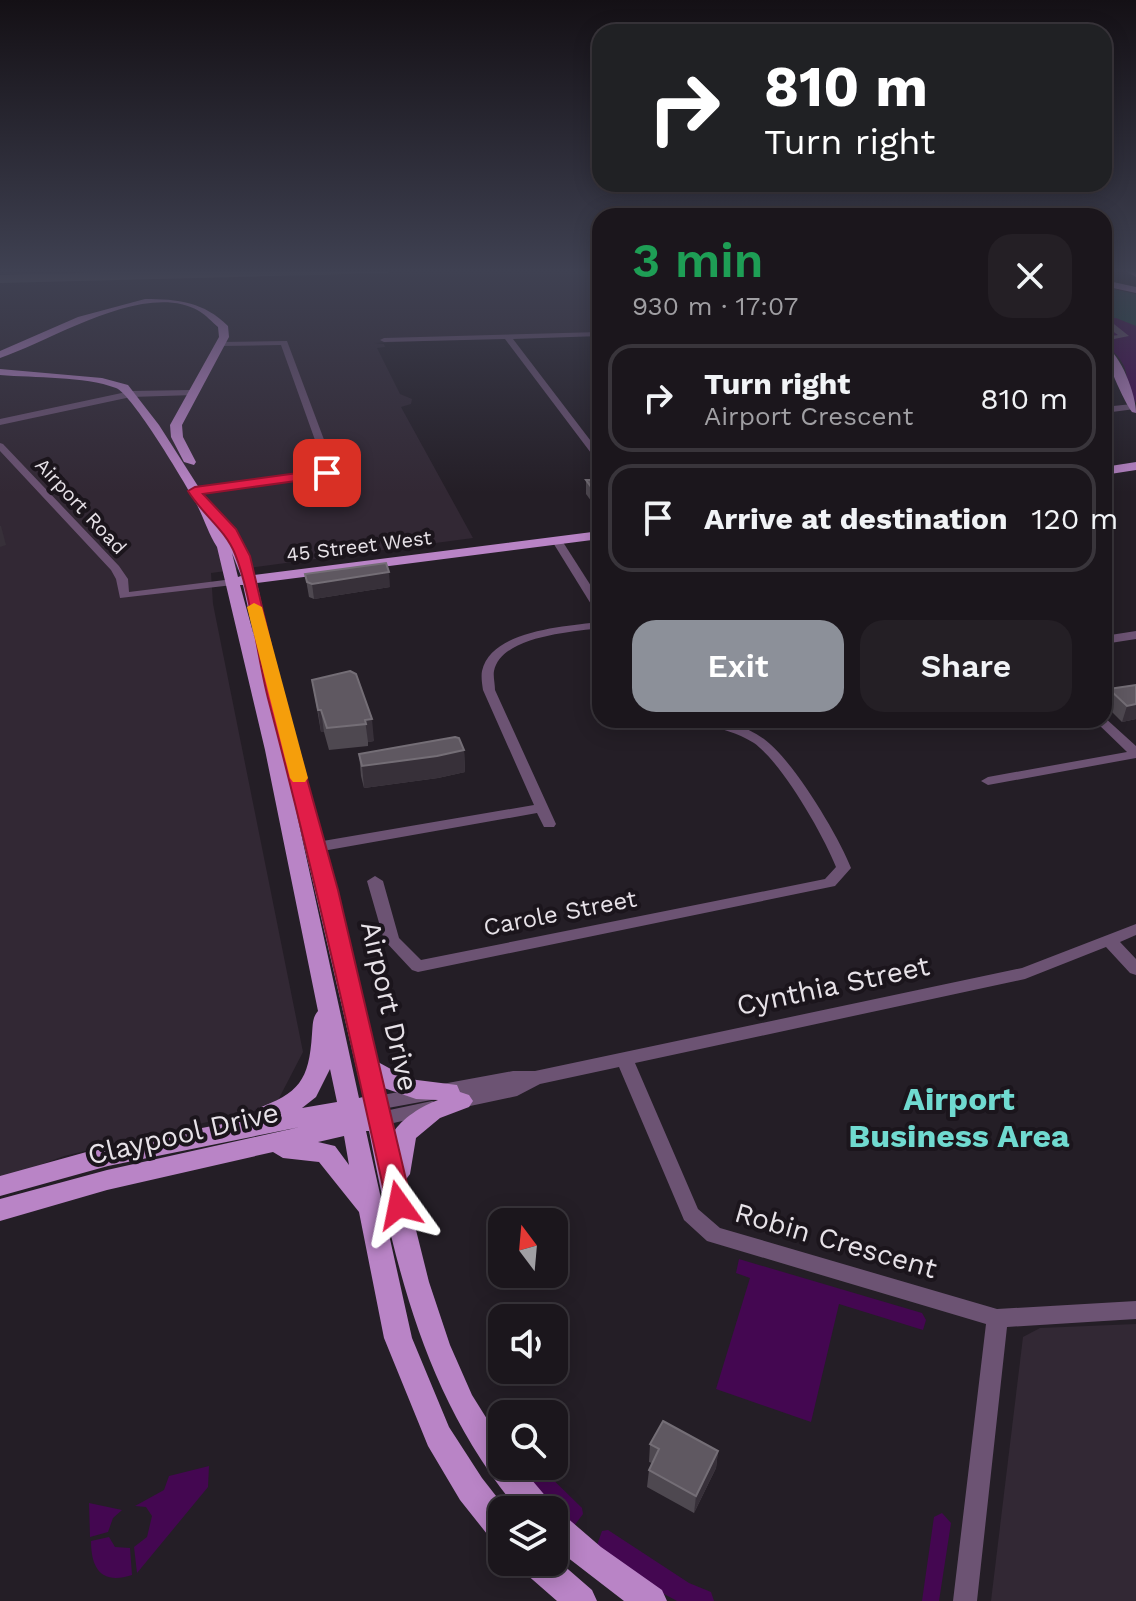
<!DOCTYPE html>
<html lang="en">
<head>
<meta charset="utf-8">
<style>
  :root { --surface:#1b161c; --page:#241f25; --text:#f1f3f6; --muted:#a09fa3; --line:#39353b; --accent:#8c9099 }
  body { margin:0; font-family:"Work Sans",sans-serif; background:var(--page); color:var(--text); height:100vh; display:flex; flex-direction:column; font-size:30px; white-space:nowrap }
  * { box-sizing:border-box; margin:0 }
  p { font-size:26px; color:var(--muted) }
  .icon { flex:none; width:44px; height:44px; fill:none; stroke:currentColor; stroke-width:2; stroke-linecap:round; stroke-linejoin:round }
  .map { position:relative; flex:1; overflow:hidden }
  .sheet { position:absolute; left:592px; top:208px; width:520px; height:520px; display:flex; flex-direction:column; background:var(--surface); border-radius:24px; box-shadow:0 4px 20px #0003,0 0 0 2px var(--line) }
  .sheet>* { flex:none }
  .hud { position:absolute; left:592px; top:24px; width:520px; height:168px; border-radius:24px; box-shadow:0 4px 20px #0003,0 0 0 2px var(--line); background:#202124; color:#fff; overflow:hidden }
  .needle { width:52px; rotate:344deg }
  .fabs { position:absolute; left:488px; top:1208px; display:grid; gap:16px }
  .fabs a { display:grid; place-items:center; width:80px; height:80px; border-radius:16px; background:var(--surface); box-shadow:0 4px 20px #0003,0 0 0 2px var(--line); font-size:40px }
  .pin { position:absolute; display:grid; place-items:center; width:68px; height:68px; color:#fff; margin:-34px; border-radius:16px; box-shadow:0 4px 12px #0006 }
  .me { position:absolute; width:88px; margin:-44px; rotate:348deg; stroke-linejoin:round; filter:drop-shadow(0 0 6px #0008) }
  .turn { display:flex; align-items:center; gap:28px; height:168px; padding:0 40px; font-size:36px }
  .turn .icon { width:104px; height:104px; stroke-width:2.5 }
  .turn b { display:block; font-size:56px; line-height:68px }
  .round { display:grid; place-items:center; flex:none; width:84px; height:84px; border-radius:24px; background:var(--page) }
  .overview { display:flex; align-items:center; justify-content:space-between; height:136px; padding:0 40px }
  h1 { font-size:48px; font-weight:600; line-height:60px; color:#1e9e55 }
  .cta { display:flex; gap:16px; margin-top:auto; padding:16px 40px }
  .cta a { flex:1; height:92px; border-radius:24px; background:var(--accent); color:#fff; font-size:32px; font-weight:600; line-height:92px; text-align:center }
  .cta a+a { background:var(--page); color:var(--text) }
  ul { padding:0; list-style:none }
  li { display:flex; align-items:center; gap:24px; height:108px; margin:0 16px 12px; padding:0 24px; border:4px solid var(--line); border-radius:24px }
  li div { flex:1 }
  li b { display:block; font-size:30px }
  li em { font-style:normal }
  .map>svg:first-child { display:block }
  .built { fill:#322834 }
  .green { fill:#440751 }
  .water { fill:#1a4945 }
  .lines { fill:none; stroke-linecap:round; stroke-linejoin:round }
  .taxiway { fill:#706a71; fill-rule:evenodd }
  .minor { fill:#6c5373; fill-rule:evenodd }
  .major { fill:#b984c6; fill-rule:evenodd }
  .highway { fill:#d798e7; fill-rule:evenodd }
  .wall { fill:#4e4850 }
  .shaded-wall { fill:#373039 }
  .building { fill:#5f5861; stroke:#746e76; stroke-width:2 }
  .route { fill:#e11d48; stroke:#92132f; stroke-width:2 }
  .slow { fill:#f59e0b }
  .labels { text-anchor:middle; stroke-width:8; stroke-linejoin:round; paint-order:stroke }
  .far-street-label { font-size:20px; fill:#e7e2e8; stroke:#1b151c }
  .street-label { font-size:24px; fill:#e7e2e8; stroke:#1b151c }
  .near-street-label { font-size:28px; fill:#e7e2e8; stroke:#1b151c }
  .near-neighbourhood-label { font-size:32px; font-weight:bold; fill:#70dad0; stroke:#1b151c }
</style>
</head>
<body>
<div class="map">
<svg width="1136" height="1601" viewBox="0 0 1136 1601">
  <rect width="100%" height="100%" fill="#241e26"/>
  <!-- built -->
  <g class="built">
    <polygon points="0,269 600,269 600,334 374,343 384,344 385,347 377,348 400,394 412,399 411,404 401,407 473,538 211,573 213,604 303,1052 275,1106 64,1156 0,1180"/>
    <polygon points="1136,1324 1136,1601 991,1601 1023,1337 1040,1328"/>
  </g>
  <!-- green -->
  <g class="green">
    <path d="M 1104,287 L 1136,294 L 1136,403 C 1120,376 1136,368 1104,344 Z"/>
    <polygon points="739,1259 922,1313 926,1320 923,1330 839,1304 811,1422 716,1389 750,1278 736,1273"/>
    <polygon points="209,1466 208,1487 137,1573 134,1547 147,1537 152,1516 146,1507 135,1506 164,1490 169,1476"/>
    <polygon points="508,1466 539,1466 582,1508 583,1514 574,1526 554,1513"/>
    <polygon points="89,1503 122,1510 113,1518 108,1532 90,1537"/>
    <polygon points="942,1513 951,1523 939,1601 922,1601 934,1517"/>
    <polygon points="608,1530 689,1583 711,1592 714,1601 677,1601 653,1588 596,1548 602,1531"/>
    <path d="M 109,1537 L 115,1547 L 130,1548 L 132,1575 C 102,1585 91,1569 91,1541 Z"/>
  </g>
  <!-- water -->
  <polygon class="water" points="1104,287 1136,294 1136,326 1116,318 1104,318"/>
  <g class="lines">
    <!-- taxiway -->
    <polygon class="taxiway" points="228,269 394,269 387,273 0,283 0,275"/>
    <!-- minor -->
    <g class="minor">
      <polygon points="1108,324 1114,324 1129,336 1104,341 1104,337 1118,335 1108,328"/>
      <polygon points="600,332 600,336 513,339 600,453 600,462 597,461 505,339 384,342 380,340 384,338"/>
      <polygon points="287,341 335,469 318,479 192,493 192,489 195,488 316,473 325,468 281,345 220,346 216,344 220,342"/>
      <polygon points="191,390 195,393 194,395 131,397 0,425 0,419 131,391"/>
      <polygon points="1132,404 1135,405 1135,409 1104,413 1104,407"/>
      <polygon points="0,443 3,444 119,566 128,579 129,592 233,579 239,582 233,585 120,598 116,579 111,570 0,451"/>
      <polygon points="557,538 561,539 600,600 600,612 594,609 552,541"/>
      <path d="M 600,622 L 600,628 C 572,632 501,636 494,671 C 493,676 495,684 495,690 L 556,824 L 554,827 L 544,827 L 537,813 L 317,852 L 312,850 L 310,847 L 317,842 L 534,805 L 483,690 C 482,684 481,676 482,671 C 491,630 567,626 600,622 Z"/>
      <polygon points="1136,631 1136,639 1104,644 1104,636"/>
      <polygon points="1104,717 1136,746 1136,758 988,785 981,781 988,777 1127,752 1094,720 1104,720"/>
      <path d="M 700,720 C 723,720 745,725 764,739 C 793,760 838,835 851,868 L 835,886 L 418,972 L 412,970 L 384,940 L 367,881 L 375,876 L 383,881 L 399,938 L 421,960 L 825,879 L 836,867 C 823,834 782,763 754,743 C 738,733 719,728 701,723 Z"/>
      <polygon points="1136,924 1136,935 1120,942 1136,959 1136,975 1130,973 1106,947 1025,979 635,1063 698,1209 720,1228 997,1309 1136,1301 1136,1319 1007,1327 977,1601 953,1601 986,1324 707,1241 684,1220 619,1067 540,1084 517,1096 456,1109 450,1107 447,1102 450,1097 453,1096 377,1110 371,1108 368,1103 371,1098 377,1096 513,1071 535,1071 1022,968"/>
      <polygon points="432,1101 438,1103 441,1108 438,1113 380,1126 374,1124 371,1119 374,1114 380,1112"/>
    </g>
    <!-- major -->
    <g class="major">
      <path d="M 145,299 C 178,299 204,302 228,326 L 229,337 L 182,425 L 183,437 L 196,462 L 194,465 L 184,462 L 171,437 L 170,425 L 219,337 L 218,327 C 212,322 206,315 199,311 C 144,280 52,341 0,358 L 0,351 L 78,317 Z"/>
      <path d="M 1104,345 C 1121,354 1136,395 1136,413 L 1132,412 C 1124,402 1104,357 1104,345 Z"/>
      <path d="M 0,369 L 102,378 L 128,385 L 159,425 L 210,505 L 229,525 L 242,543 L 254,575 L 600,531 L 600,539 L 257,583 L 277,673 L 378,1062 L 409,1079 L 457,1085 L 460,1092 L 469,1095 L 473,1101 L 469,1107 L 440,1118 L 416,1138 L 410,1174 L 404,1182 L 429,1282 L 450,1345 L 472,1395 L 502,1443 L 502,1466 L 520,1466 L 548,1499 L 552,1510 L 518,1510 C 425,1397 396,1271 369,1131 L 366,1131 L 412,1338 L 449,1427 L 482,1478 L 507,1510 L 502,1510 L 502,1543 L 491,1539 L 460,1500 L 428,1446 L 384,1338 L 359,1212 L 319,1162 L 283,1158 L 273,1152 L 107,1190 L 0,1221 L 0,1199 L 107,1170 L 300,1127 L 108,1166 L 0,1196 L 0,1176 L 108,1146 L 254,1118 L 256,1109 C 299,1093 309,1081 312,1034 C 313,1025 312,1018 318,1011 L 265,750 L 217,547 C 208,533 204,518 196,503 C 185,483 132,394 116,388 C 84,376 35,378 0,375 ZM 232,553 L 241,576 L 238,577 ZM 240,585 L 243,585 L 254,636 ZM 294,801 L 363,1097 L 359,1098 ZM 330,1069 L 337,1102 L 302,1108 L 316,1097 ZM 384,1088 L 416,1099 L 438,1100 C 422,1106 402,1118 393,1133 ZM 344,1136 L 349,1165 L 335,1146 L 318,1142 Z"/>
      <polygon points="1136,462 1136,470 1104,475 1104,467"/>
      <polygon points="554,1512 565,1516 601,1547 662,1590 667,1601 624,1601 554,1547"/>
      <polygon points="554,1557 592,1590 597,1601 557,1601 525,1573 520,1562 554,1562"/>
    </g>
    <!-- highway -->
    <g class="highway">
      <polygon points="1122,269 1136,270 1136,277"/>
      <polygon points="1104,280 1136,287 1136,293 1104,286"/>
    </g>
  </g>
  <!-- wall -->
  <g class="wall">
    <polygon points="586,480 600,480 600,513 586,494"/>
    <polygon points="305,574 390,587 314,599 309,597"/>
    <polygon points="350,671 374,741 368,742 368,746 329,750 324,732 321,732 312,680"/>
    <polygon points="1136,685 1136,719 1122,722 1105,705 1109,689"/>
    <polygon points="464,750 465,772 438,778 364,788 361,776 359,754"/>
    <polygon points="650,1444 718,1451 716,1468 694,1513 647,1487 649,1470 652,1463 649,1462"/>
  </g>
  <!-- shaded-wall -->
  <g class="shaded-wall">
    <polygon points="0,526 1,526 6,545 0,547"/>
    <polygon points="389,572 390,587 314,599 312,584"/>
    <polygon points="1136,704 1136,719 1122,722 1127,706"/>
    <polygon points="318,710 321,710 324,732 321,732"/>
    <polygon points="372,719 374,741 368,742 365,720"/>
    <polygon points="464,750 465,772 438,778 364,788 362,766"/>
    <polygon points="718,1451 716,1468 694,1513 696,1496"/>
  </g>
  <!-- building -->
  <g class="building">
    <polygon points="586,480 600,480 600,499"/>
    <polygon points="386,563 389,572 312,584 307,582 305,574"/>
    <polygon points="350,671 356,674 372,719 365,720 366,724 327,728 321,710 318,710 312,680"/>
    <polygon points="1136,685 1136,704 1127,706 1109,689"/>
    <polygon points="455,737 459,738 464,750 437,756 362,766 359,754"/>
    <polygon points="663,1421 718,1451 696,1496 649,1470 659,1449 650,1444"/>
  </g>
  <!-- sky -->
  <linearGradient id="sky" x2="0" y2="1"><stop stop-color="#141015"/><stop offset="0.55" stop-color="#3f4152"/><stop offset="1" stop-color="#3f4152" stop-opacity="0"/></linearGradient>
  <rect width="1136" height="493" fill="url(#sky)"/>
  <!-- route -->
  <path class="route" d="M 327,469 L 332,470 L 332,476 L 203,494 L 236,529 L 250,556 L 278,675 L 338,890 L 412,1205 L 408,1212 L 399,1215 L 390,1212 L 387,1205 C 350,1036 313,869 269,702 C 257,658 251,593 235,554 C 225,529 202,514 188,491 L 195,487 Z"/>
  <!-- slow -->
  <polygon class="slow" points="254,603 262,607 308,778 305,782 293,782 290,778 247,607"/>
  <g class="labels">
    <!-- far-street labels -->
    <g class="far-street-label">
      <text transform="translate(81 506) rotate(47)" y="7">Airport Road</text>
      <text transform="translate(359 546) rotate(-7)" y="7">45 Street West</text>
    </g>
    <!-- street labels -->
    <g class="street-label">
      <text transform="translate(560 913) rotate(-11)" y="8">Carole Street</text>
    </g>
    <!-- near-street labels -->
    <g class="near-street-label">
      <text transform="translate(833 985) rotate(-12)" y="10">Cynthia Street</text>
      <text transform="translate(390 1006) rotate(77)" y="10">Airport Drive</text>
      <text transform="translate(183 1133) rotate(-13)" y="10">Claypool Drive</text>
      <text transform="translate(836 1240) rotate(16)" y="10">Robin Crescent</text>
    </g>
    <!-- near-neighbourhood labels -->
    <g class="near-neighbourhood-label">
      <text x="959" y="1110">Airport<tspan x="959" dy="37">Business Area</tspan></text>
    </g>
  </g>
</svg>
<div class="fabs">
<a><svg class="needle" viewBox="-14 -14 28 28"><path d="M0-13l5 13h-10z" fill="#e53935"/><path d="M0 13l5-13h-10z" fill="#a09fa3"/></svg></a>
<a><svg class="icon" aria-label="sound" viewBox="0 0 24 24"><path d="M4 9h4l5-4v14l-5-4H4zM17 9q2 3 0 6"/></svg></a>
<a><svg class="icon" aria-label="search" viewBox="0 0 24 24"><circle cx="10" cy="10" r="6"/><path d="M15 15l6 6"/></svg></a>
<a><svg class="icon" aria-label="layers" viewBox="0 0 24 24"><path d="M12 4l9 5-9 5-9-5zM3 14l9 5 9-5"/></svg></a>
</div>
<div class="pin" style="left:327px;top:473px;background:#d93025"><svg class="icon" aria-label="arrive" viewBox="0 0 24 24"><path d="M6 21V4h12l-3 4 3 4H6"/></svg></div>
<svg class="me" style="left:399px;top:1205px" viewBox="-20 -20 40 40"><path d="M0-17L14 15 0 8-14 15z" fill="#e11d48" stroke="#fff" stroke-width="4"/></svg>
<div class="hud">
<div class="turn"><svg class="icon" aria-label="right" viewBox="0 0 24 24"><path d="M7 20v-9h11M14 6l5 5-5 5"/></svg><div><b>810 m</b>Turn right</div></div>
</div>
<section class="sheet">
<div class="overview"><div><h1>3 min</h1><p>930 m · 17:07</p></div><a class="round"><svg class="icon" aria-label="close" viewBox="0 0 24 24"><path d="M6 6l12 12M18 6L6 18"/></svg></a></div>
<ul>
<li><svg class="icon" aria-label="right" viewBox="0 0 24 24"><path d="M7 20v-9h11M14 6l5 5-5 5"/></svg><div><b>Turn right</b><p>Airport Crescent</p></div><em>810 m</em></li>
<li><svg class="icon" aria-label="arrive" viewBox="0 0 24 24"><path d="M6 21V4h12l-3 4 3 4H6"/></svg><div><b>Arrive at destination</b></div><em>120 m</em></li>
</ul>
<div class="cta"><a>Exit</a><a>Share</a></div>
</section>
</div>
</body>
</html>
